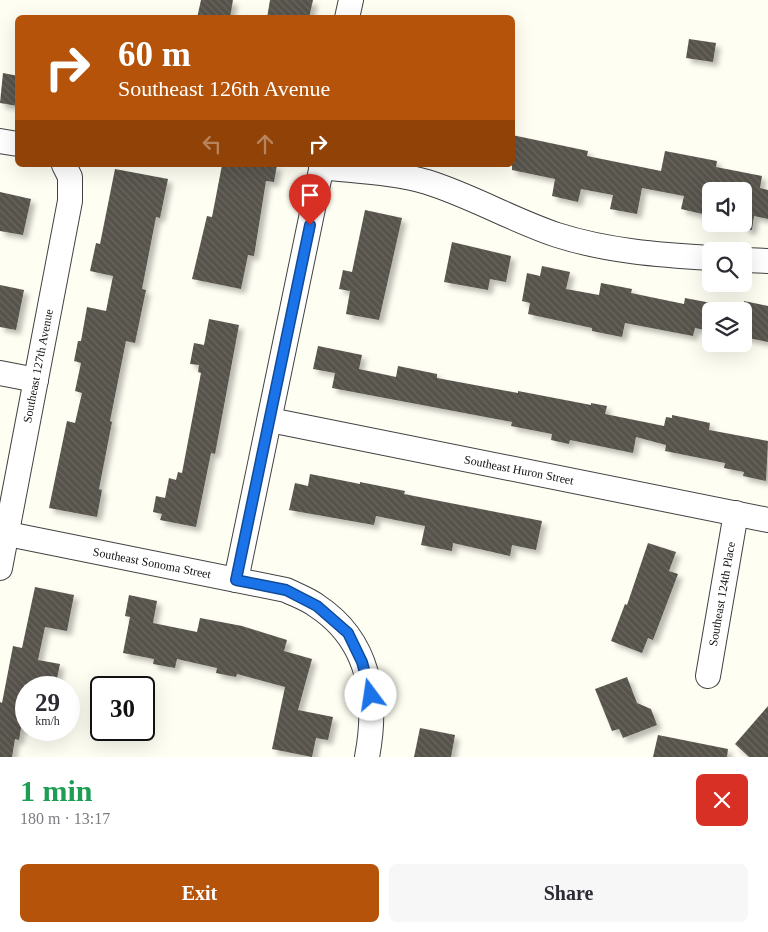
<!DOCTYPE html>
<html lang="en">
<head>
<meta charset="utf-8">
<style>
  :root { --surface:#fff; --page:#f7f7f7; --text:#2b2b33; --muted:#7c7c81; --accent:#b45309 }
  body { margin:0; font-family:Georgia,serif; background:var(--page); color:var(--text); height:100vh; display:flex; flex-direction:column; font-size:19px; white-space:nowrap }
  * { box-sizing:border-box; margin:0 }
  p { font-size:16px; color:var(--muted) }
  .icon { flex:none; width:28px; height:28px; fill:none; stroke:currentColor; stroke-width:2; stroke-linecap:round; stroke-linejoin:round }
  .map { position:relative; height:757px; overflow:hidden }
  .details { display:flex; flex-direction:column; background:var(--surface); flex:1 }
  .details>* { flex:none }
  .guide { position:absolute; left:15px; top:15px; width:500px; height:152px; border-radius:8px; box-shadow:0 5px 20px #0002; background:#b45309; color:#fff; overflow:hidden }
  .controls { position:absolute; left:702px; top:182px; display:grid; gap:10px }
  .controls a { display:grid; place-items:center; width:50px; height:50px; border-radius:8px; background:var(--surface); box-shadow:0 5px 20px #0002; font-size:25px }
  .speed { position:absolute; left:15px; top:676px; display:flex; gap:10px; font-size:25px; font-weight:700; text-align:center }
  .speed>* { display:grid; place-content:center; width:65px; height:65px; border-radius:50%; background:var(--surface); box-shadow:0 5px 20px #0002; line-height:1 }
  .speed small { font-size:12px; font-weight:400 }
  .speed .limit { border:2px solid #111; border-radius:8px; background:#fff; color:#111 }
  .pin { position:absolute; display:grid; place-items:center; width:42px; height:42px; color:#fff; margin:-51px -21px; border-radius:50% 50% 50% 0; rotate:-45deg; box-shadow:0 0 5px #0007 }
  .pin .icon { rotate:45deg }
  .me { position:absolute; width:55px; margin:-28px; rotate:346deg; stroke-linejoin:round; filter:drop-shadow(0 0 4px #0008) }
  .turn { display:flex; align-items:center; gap:18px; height:105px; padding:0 20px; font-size:22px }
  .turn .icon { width:65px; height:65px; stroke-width:2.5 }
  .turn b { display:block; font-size:35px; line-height:42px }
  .lanes { display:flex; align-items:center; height:48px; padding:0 20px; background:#0003; justify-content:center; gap:25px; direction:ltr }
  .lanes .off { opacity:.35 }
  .round { display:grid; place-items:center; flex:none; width:52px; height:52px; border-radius:8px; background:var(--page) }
  .head { display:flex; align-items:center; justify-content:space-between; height:85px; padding:0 20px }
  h1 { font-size:30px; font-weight:600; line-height:38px; color:#1e9e55 }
  .cta { display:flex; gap:10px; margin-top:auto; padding:10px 20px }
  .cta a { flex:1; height:58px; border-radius:8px; background:var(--accent); color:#fff; font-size:20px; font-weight:600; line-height:58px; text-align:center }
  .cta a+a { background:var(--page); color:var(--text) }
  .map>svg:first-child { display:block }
  .building { fill:url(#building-back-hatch); filter:url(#shadow) }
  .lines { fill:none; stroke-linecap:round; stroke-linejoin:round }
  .minor-casing { stroke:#424242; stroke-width:26 }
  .minor { stroke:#fff; stroke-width:24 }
  .route-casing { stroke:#114b97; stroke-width:12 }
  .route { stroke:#1a73e8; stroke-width:9 }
  .labels { text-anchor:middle; stroke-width:5; stroke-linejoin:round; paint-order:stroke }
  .street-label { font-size:12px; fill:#0f0f0f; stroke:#fff }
</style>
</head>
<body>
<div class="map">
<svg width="768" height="757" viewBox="0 0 768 757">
  <defs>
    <pattern id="building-back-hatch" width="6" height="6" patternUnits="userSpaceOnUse" patternTransform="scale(1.25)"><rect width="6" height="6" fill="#57534c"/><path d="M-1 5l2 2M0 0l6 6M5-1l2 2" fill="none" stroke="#6a6761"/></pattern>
    <filter id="shadow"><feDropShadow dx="4.5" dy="4.5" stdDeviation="2.5" flood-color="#0004"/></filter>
  </defs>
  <rect width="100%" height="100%" fill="#fefef2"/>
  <!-- building -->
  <g class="building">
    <polygon points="201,0 233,0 230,18 197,18"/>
    <polygon points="270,0 313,0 309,18 267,18"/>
    <polygon points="689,39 716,43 713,62 686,58"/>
    <polygon points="3,73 18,76 18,106 0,103"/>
    <polygon points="512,135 588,151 587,156 661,171 665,151 717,161 716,167 762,176 760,188 768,190 768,219 754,216 752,230 744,229 744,191 711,191 707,215 681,209 684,196 642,188 637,214 610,209 613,195 581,189 578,202 552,196 555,179 512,170"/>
    <polygon points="222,165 277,165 274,182 266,181 254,256 248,255 241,289 192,279 207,216 212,217"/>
    <polygon points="115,169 168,179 160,218 156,217 142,289 146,290 135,343 126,341 110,421 112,422 99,489 102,490 97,517 49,508 67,421 75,423 82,393 75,391 81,363 74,361 78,341 81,341 87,307 106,311 113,276 90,271 96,243 100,244"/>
    <polygon points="0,192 31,199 23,235 0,231"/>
    <polygon points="365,210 402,218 379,320 346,314 350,291 339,289 343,270 352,272"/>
    <polygon points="452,242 511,256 506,282 490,279 488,290 444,282"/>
    <polygon points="542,266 570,272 566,289 599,295 601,283 632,289 631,293 684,304 685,298 711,303 711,331 695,328 693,336 625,323 622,337 592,331 592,328 528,314 530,303 522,301 527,273 540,276"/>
    <polygon points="0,285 24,290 16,330 0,327"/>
    <polygon points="744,301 768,306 768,342 744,337"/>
    <polygon points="209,319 239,325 215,454 211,453 196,527 160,520 162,514 153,512 156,496 165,498 169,478 176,480 178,472 182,473 201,373 198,372 199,365 190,364 194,343 204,345"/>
    <polygon points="318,346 362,355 359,369 396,377 398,366 437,374 437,378 518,393 518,391 591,405 591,403 607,406 605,414 664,426 666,417 672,418 672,415 710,423 709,430 768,441 766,481 743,476 744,472 724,468 725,463 665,451 666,445 636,437 633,453 570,440 569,444 551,440 552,434 511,426 512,422 332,388 335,373 313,369"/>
    <polygon points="310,474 360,484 360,482 405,491 404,494 542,521 536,550 512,545 510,556 453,543 452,551 421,545 425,526 376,516 374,525 289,510 295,483 308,486"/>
    <polygon points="648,543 676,552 669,571 678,574 653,640 648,638 642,653 611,641 625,604 627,605"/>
    <polygon points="35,587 74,595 67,631 45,627 38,660 60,664 55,688 26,688 26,729 21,728 19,740 15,739 12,757 0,757 0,702 2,703 13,646 22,648"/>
    <polygon points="129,595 157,601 153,623 197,632 200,618 242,626 287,640 284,651 312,659 298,710 333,717 328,740 316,738 312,757 272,749 285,687 237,674 236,677 216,673 217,668 177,659 175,668 153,664 154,659 123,653 130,617 125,616"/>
    <polygon points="627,677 637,703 651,709 657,725 623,738 619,729 612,731 595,689"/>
    <polygon points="768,706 768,757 749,757 735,744"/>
    <polygon points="420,728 455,735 451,757 414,757"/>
    <polygon points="658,735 728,749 727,757 653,757"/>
  </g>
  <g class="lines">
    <!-- minor casing -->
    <g class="minor-casing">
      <g id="minor">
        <polyline points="347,18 351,0"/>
        <polyline points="0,141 18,144"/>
        <path d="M 321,167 C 355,171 394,172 427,182 C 472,196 512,220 557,235 C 607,251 659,255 711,258"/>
        <polyline points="744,260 768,261"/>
        <polyline points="0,373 36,380"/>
        <polyline points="270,420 768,520"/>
        <path d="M 8,534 L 286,590 C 296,595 308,599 317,606 C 370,641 378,699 367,757"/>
        <polyline points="0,568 70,201 70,177 64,165"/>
        <polyline points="236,580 322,165"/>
        <polyline points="708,676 736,513"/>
      </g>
    </g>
    <!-- minor -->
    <use href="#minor" class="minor"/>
  </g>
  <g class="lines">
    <!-- route casing -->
    <g class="route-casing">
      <polyline id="route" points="310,225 236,580 286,590 317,606 348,633 362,662 371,695"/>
    </g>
    <!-- route -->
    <use href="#route" class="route"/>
  </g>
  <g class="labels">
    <!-- street labels -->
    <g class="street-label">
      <text transform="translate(38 366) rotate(-79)" y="4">Southeast 127th Avenue</text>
      <text transform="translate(519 470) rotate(11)" y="4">Southeast Huron Street</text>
      <text transform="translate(152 563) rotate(11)" y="4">Southeast Sonoma Street</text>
      <text transform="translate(722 594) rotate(-80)" y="4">Southeast 124th Place</text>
    </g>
  </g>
</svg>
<div class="controls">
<a><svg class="icon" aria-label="sound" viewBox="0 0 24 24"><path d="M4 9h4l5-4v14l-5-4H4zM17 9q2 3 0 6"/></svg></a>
<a><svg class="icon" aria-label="search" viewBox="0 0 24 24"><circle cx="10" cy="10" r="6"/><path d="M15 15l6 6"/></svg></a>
<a><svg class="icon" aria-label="layers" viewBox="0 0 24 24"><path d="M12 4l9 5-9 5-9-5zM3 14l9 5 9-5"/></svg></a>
</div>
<div class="speed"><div>29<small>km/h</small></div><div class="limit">30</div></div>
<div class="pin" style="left:310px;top:225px;background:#d93025"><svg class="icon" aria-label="arrive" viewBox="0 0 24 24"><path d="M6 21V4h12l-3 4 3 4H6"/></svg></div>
<svg class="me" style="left:371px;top:695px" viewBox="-20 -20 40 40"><circle r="19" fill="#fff"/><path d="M0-13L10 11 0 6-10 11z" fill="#1a73e8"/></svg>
<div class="guide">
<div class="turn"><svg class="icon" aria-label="right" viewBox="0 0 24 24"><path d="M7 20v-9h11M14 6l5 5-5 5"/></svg><div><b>60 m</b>Southeast 126th Avenue</div></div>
<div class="lanes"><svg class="icon off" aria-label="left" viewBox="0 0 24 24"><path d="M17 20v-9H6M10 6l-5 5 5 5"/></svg><svg class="icon off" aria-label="ahead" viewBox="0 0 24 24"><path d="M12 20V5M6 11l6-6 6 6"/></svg><svg class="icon" aria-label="right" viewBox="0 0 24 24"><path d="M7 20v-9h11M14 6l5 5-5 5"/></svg></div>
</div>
</div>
<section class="details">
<div class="head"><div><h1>1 min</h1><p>180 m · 13:17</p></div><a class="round" style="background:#d93025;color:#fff"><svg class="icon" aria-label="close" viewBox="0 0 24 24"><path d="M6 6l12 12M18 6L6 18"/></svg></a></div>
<div class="cta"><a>Exit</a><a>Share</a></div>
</section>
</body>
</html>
